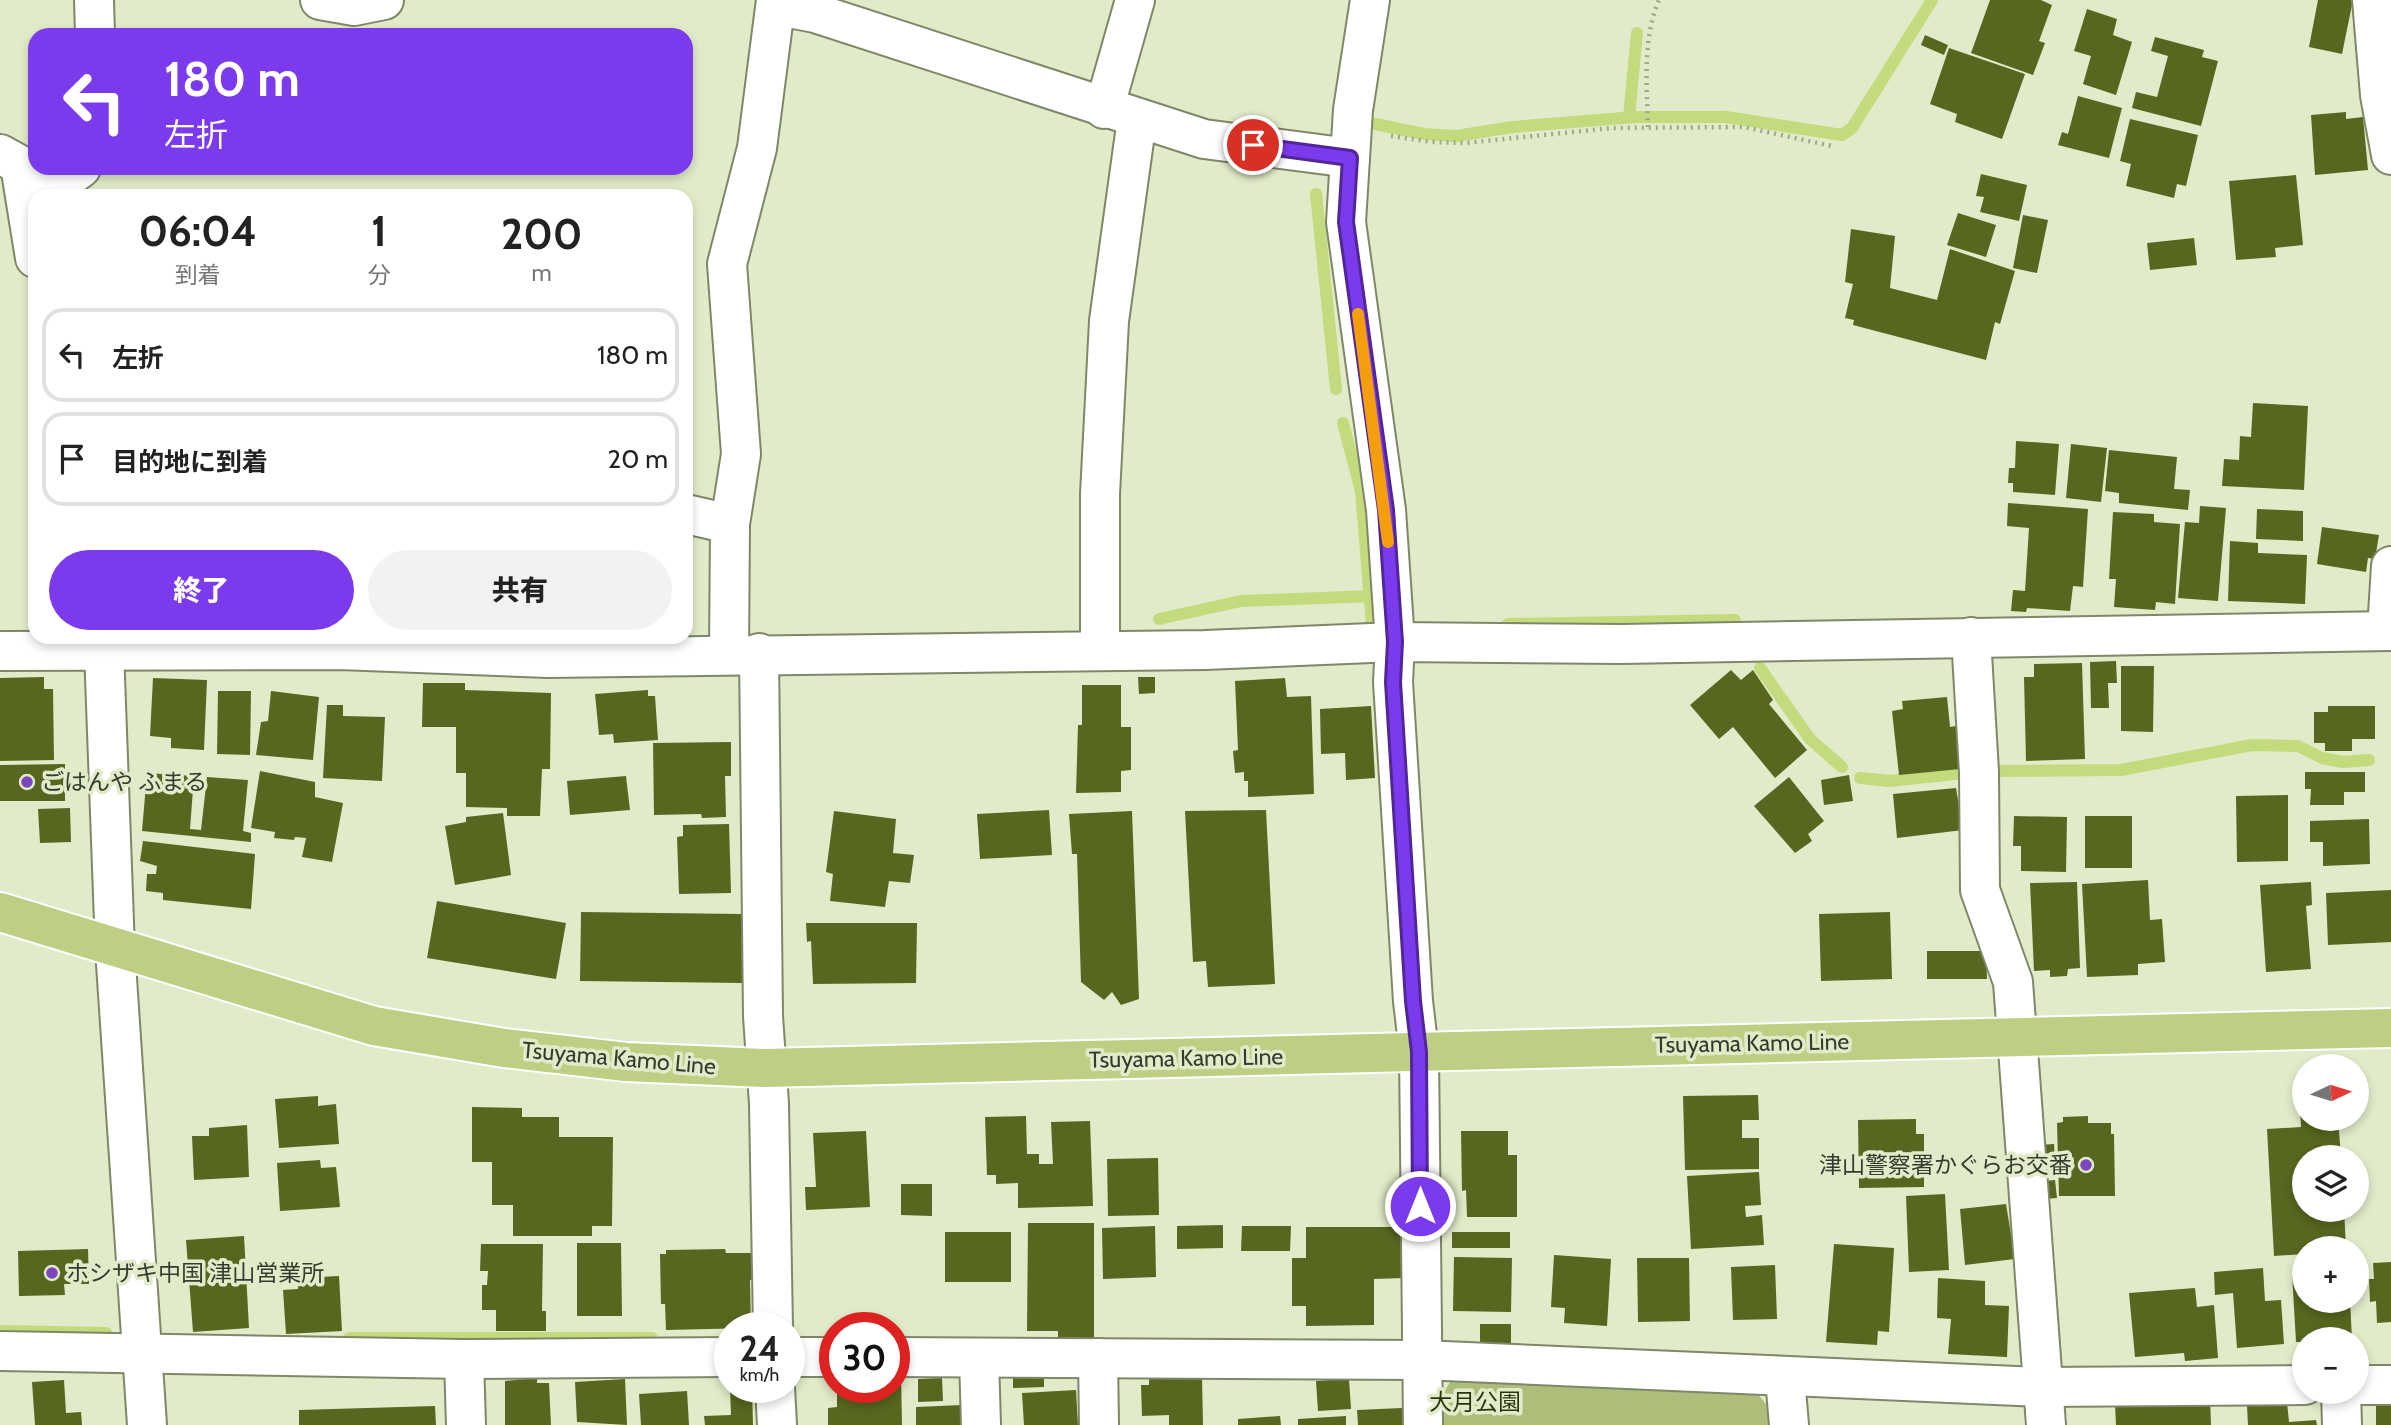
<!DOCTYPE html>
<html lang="ja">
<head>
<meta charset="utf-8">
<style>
  :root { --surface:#fff; --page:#f2f2f2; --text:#222; --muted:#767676; --line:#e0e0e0; --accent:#7c3aed }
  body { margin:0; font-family:Cabin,"Noto Sans JP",sans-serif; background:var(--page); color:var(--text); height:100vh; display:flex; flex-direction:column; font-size:26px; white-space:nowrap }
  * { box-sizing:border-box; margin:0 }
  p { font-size:23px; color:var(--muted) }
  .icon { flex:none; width:38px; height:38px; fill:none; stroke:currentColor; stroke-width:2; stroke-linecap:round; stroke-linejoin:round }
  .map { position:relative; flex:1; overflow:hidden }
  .sheet { position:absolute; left:28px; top:189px; width:665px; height:455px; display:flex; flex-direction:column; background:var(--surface); border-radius:21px; box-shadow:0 4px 10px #0003 }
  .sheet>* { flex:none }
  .guide { position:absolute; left:28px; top:28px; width:665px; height:147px; border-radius:21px; box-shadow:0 4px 10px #0003; background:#7c3aed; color:#fff; overflow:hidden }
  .needle { width:46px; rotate:86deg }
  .tools { position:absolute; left:2292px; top:1054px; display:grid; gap:14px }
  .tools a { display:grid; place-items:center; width:77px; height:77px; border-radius:50%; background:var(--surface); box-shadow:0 4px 10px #0003; font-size:35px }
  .speed { position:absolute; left:714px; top:1312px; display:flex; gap:14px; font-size:35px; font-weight:700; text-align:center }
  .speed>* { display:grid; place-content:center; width:91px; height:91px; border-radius:50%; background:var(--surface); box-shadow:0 4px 10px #0003; line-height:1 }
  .speed small { font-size:18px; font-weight:400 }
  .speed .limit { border:10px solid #d22; background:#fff; color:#111 }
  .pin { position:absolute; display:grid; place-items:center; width:60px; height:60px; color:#fff; margin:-30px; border:4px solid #fff; border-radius:50%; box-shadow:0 2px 7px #0007 }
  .me { position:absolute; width:77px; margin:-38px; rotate:0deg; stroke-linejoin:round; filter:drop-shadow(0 0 5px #0008) }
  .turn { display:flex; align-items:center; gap:24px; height:147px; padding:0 21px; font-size:32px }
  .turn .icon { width:91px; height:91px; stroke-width:2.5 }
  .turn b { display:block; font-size:49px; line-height:60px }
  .eta { display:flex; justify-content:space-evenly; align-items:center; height:119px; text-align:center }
  .eta b { font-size:42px; font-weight:800; line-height:49px }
  .action { display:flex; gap:14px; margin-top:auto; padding:14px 21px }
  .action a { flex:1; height:80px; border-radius:42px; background:var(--accent); color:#fff; font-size:28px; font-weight:800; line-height:80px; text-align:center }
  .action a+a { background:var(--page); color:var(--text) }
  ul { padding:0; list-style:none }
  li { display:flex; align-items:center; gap:21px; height:94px; margin:0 14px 10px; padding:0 7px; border:4px solid var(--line); border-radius:21px }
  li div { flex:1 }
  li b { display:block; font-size:26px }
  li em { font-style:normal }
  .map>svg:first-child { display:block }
  .green { fill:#acbe7a }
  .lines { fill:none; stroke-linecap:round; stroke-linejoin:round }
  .stream { stroke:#c3da7d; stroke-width:12 }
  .building { fill:#57671f }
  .minor-casing { stroke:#7e8768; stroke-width:42 }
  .primary-casing { stroke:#fff; stroke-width:42 }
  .path { stroke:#9fa78d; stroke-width:4.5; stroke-dasharray:2 5; stroke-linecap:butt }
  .minor { stroke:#fff; stroke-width:38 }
  .primary { stroke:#bece83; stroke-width:38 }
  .route-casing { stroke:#51269a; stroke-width:18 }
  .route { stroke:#7c3aed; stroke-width:12 }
  .slow { stroke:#f59e0b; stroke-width:12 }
  .poi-dot { fill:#7b46be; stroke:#e1ebc9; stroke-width:2.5 }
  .labels { text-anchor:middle; stroke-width:7; stroke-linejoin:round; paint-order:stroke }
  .poi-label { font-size:23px; fill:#373b2e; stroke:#e1ebc9; text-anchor:start }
  .street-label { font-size:23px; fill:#373b2e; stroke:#e1ebc9 }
  .park-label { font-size:23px; fill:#2c340d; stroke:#e1ebc9 }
</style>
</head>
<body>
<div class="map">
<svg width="2391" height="1425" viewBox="0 0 2391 1425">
  <rect width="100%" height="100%" fill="#e1ebc9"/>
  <!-- green -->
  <polygon class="green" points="1453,1377 1756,1392 1771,1410 1772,1425 1441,1425 1440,1399"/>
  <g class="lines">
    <!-- stream -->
    <g class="stream">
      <polyline points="1629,117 1637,33"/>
      <polyline points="1375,124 1424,134 1456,136 1513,127 1635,117 1726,117 1842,135 1852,128 1932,0"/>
      <polyline points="1316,194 1336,389"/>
      <polyline points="1343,423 1361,491 1372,625"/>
      <polyline points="1159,619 1241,601 1374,596"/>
      <polyline points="1508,624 1735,620"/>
      <polyline points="1760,668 1810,739 1842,767"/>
      <polyline points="1993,771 2121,770 2252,745 2298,746 2322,758 2343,762 2369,760"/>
      <polyline points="1860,778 1890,781 1964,773"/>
      <polyline points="0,1331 106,1333"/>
      <polyline points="349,1338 652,1338"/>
    </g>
  </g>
  <!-- building -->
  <g class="building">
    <polygon points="1990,0 2041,0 2052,5 2039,41 2045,43 2033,75 1971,53"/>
    <polygon points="2318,0 2353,0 2342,54 2309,47"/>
    <polygon points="2087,9 2117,19 2113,35 2132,42 2116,95 2083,84 2091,56 2074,51"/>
    <polygon points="1925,35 1948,45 1944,55 1921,45"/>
    <polygon points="2155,37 2204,50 2202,57 2218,61 2201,126 2132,108 2136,92 2157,97 2168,56 2151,51"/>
    <polygon points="1949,48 2025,74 2002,139 1955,122 1957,114 1930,104"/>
    <polygon points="2078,96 2122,108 2109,158 2058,145 2062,132 2068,134"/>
    <polygon points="2346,112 2346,119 2363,117 2368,170 2315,175 2311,115"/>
    <polygon points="2130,119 2198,135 2186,186 2177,184 2174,198 2126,186 2131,164 2120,161"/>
    <polygon points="1981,174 2027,185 2019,221 1980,212 1984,197 1976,196"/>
    <polygon points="2296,175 2303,245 2275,248 2276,257 2236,260 2229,181"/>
    <polygon points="1958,213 1996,225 1986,257 1947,245"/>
    <polygon points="2023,215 2048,220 2037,273 2013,268"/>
    <polygon points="1851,229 1895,236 1890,288 1937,300 1950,249 2015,271 2000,324 1995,322 1986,360 1853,325 1854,320 1845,318 1853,284 1845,282"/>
    <polygon points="2194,238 2197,265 2150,270 2147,243"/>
    <polygon points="2253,403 2308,406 2304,490 2222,486 2224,459 2239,460 2240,436 2251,437"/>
    <polygon points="2016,441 2059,444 2055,495 2013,492 2013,483 2008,483 2009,468 2015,468"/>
    <polygon points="2071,444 2107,448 2101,502 2066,498"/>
    <polygon points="2109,450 2177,457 2174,489 2190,490 2188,510 2119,503 2119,493 2105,491"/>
    <polygon points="2008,503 2088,509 2083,587 2073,586 2070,611 2027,608 2026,612 2011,611 2013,590 2025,591 2029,528 2007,526"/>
    <polygon points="2200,506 2226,508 2218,601 2178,598 2185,522 2199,523"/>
    <polygon points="2257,509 2303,511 2303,541 2256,539"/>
    <polygon points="2113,512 2154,514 2154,522 2180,524 2175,604 2156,602 2155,610 2114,607 2116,579 2109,579"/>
    <polygon points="2322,527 2379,535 2375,559 2368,558 2366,572 2317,564"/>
    <polygon points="2230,541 2258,543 2258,553 2307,555 2305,604 2228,601"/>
    <polygon points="2116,661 2117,683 2108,683 2109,708 2091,708 2090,662"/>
    <polygon points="2082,663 2085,759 2026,761 2024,677 2034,677 2034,664"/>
    <polygon points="2121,666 2154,666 2153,732 2121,731"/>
    <polygon points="1731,670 1741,680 1753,670 1773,700 1769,704 1807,750 1775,778 1733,727 1719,739 1690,705"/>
    <polygon points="44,677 44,689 53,689 54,760 0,761 0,678"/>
    <polygon points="1138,677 1155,677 1155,693 1139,694"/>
    <polygon points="153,678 207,680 204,750 171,748 171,738 150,736"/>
    <polygon points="1285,678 1287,697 1311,696 1314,794 1248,797 1248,781 1244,781 1244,772 1235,773 1233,751 1238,750 1235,681"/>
    <polygon points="423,683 465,683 465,690 551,693 550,769 542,769 540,816 507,816 507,808 466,807 466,773 456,773 456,727 422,727"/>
    <polygon points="1082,685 1121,685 1121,727 1131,727 1131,770 1121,771 1121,792 1076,793 1078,725 1082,725"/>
    <polygon points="648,690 648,696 655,696 658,740 614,743 613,734 599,735 595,694"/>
    <polygon points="218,691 251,691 250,755 217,754"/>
    <polygon points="271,691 319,697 313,760 256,755 261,722 268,721"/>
    <polygon points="1947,697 1950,727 1956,726 1960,769 1899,775 1892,711 1903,709 1902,701"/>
    <polygon points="327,705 343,705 343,716 385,717 382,781 323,778"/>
    <polygon points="1371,706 1375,778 1346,780 1345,753 1321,754 1320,709"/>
    <polygon points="2328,706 2375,706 2375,739 2352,739 2352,751 2325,751 2325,743 2314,743 2314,712 2328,712"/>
    <polygon points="731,742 731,776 725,776 726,817 702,818 701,814 654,815 653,743"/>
    <polygon points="65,764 65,801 0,801 0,765"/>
    <polygon points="260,771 315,782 315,797 343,803 332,862 302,857 306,838 295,837 294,840 274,838 275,832 251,828"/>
    <polygon points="2305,772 2365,772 2365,792 2344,792 2344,805 2310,805 2311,789 2305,789"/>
    <polygon points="147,773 194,776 190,829 201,830 207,777 248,780 243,831 251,833 251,842 142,831"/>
    <polygon points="1849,775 1853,801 1824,805 1821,780"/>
    <polygon points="626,776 630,810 570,815 567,781"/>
    <polygon points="1789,777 1824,821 1808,834 1812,841 1795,853 1754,806"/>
    <polygon points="1956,788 1963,830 1897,838 1893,794"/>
    <polygon points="2288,795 2288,861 2237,862 2236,796"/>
    <polygon points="70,808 71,842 40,843 38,809"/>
    <polygon points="1049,810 1052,855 980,859 977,814"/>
    <polygon points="1266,810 1275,984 1208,987 1206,961 1193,962 1185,811"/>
    <polygon points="834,811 896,819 893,853 914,855 910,883 889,881 885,907 830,901 833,874 826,872"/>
    <polygon points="1132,811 1139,999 1121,1005 1112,992 1104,1000 1081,982 1077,854 1072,854 1069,814"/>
    <polygon points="503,813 511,875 455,885 445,826 466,822 466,817"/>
    <polygon points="2014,816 2067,817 2066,872 2021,871 2021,846 2013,846"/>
    <rect x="2085" y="816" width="47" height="52"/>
    <polygon points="2369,819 2370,864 2323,866 2323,842 2310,842 2310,821"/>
    <polygon points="729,824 731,893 679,894 677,837 683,836 683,825"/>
    <polygon points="143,841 255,854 251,909 163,900 163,893 146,891 147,874 156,874 157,866 140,861"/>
    <polygon points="2148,880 2150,920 2162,919 2165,962 2138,964 2138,975 2087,977 2082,884"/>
    <polygon points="2077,882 2080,968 2068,969 2067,976 2050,977 2050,970 2034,971 2030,883"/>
    <polygon points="2311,882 2312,905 2306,906 2311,969 2266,972 2260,885"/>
    <polygon points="2391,890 2391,942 2328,945 2326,893"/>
    <polygon points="437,901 566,923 556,979 427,958"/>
    <polygon points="581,912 742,914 742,983 580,981"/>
    <polygon points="1890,912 1892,979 1821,981 1819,914"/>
    <polygon points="806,923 917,923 916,983 813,984 811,941 807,942"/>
    <polygon points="1927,951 1986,951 1987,979 1927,979"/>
    <polygon points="1758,1095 1759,1120 1742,1120 1742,1138 1759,1138 1759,1169 1685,1170 1683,1096"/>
    <polygon points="318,1096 318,1106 336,1104 339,1144 279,1148 275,1099"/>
    <polygon points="472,1107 522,1108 522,1117 559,1117 559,1137 613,1137 612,1226 592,1226 592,1236 513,1236 513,1205 492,1205 492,1162 472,1162"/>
    <polygon points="2300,1108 2305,1108 2305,1118 2338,1118 2341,1157 2305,1157 2305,1209 2344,1209 2346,1248 2305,1248 2305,1254 2274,1256 2267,1129 2301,1127"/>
    <polygon points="1026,1116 1027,1154 1039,1154 1039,1164 1053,1164 1051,1122 1090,1121 1093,1206 1018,1208 1018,1183 996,1184 996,1175 987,1175 985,1117"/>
    <polygon points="2088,1116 2088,1123 2111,1123 2111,1134 2114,1134 2115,1196 2059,1196 2057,1123 2063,1122 2063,1117"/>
    <polygon points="1916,1119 1916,1134 1924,1134 1924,1187 1859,1188 1858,1120"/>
    <polygon points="247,1125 249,1177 194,1180 192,1136 209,1136 209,1128"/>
    <polygon points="866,1131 870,1207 806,1210 805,1187 816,1187 813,1133"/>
    <polygon points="1461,1131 1508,1131 1508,1155 1517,1155 1517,1217 1467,1217 1466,1190 1462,1191"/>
    <polygon points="2054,1144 2055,1164 2039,1165 2039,1145"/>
    <polygon points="1158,1158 1159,1215 1108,1216 1107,1159"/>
    <polygon points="320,1160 321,1168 336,1167 340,1207 280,1211 277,1163"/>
    <polygon points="1759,1172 1761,1205 1745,1206 1746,1217 1762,1215 1764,1245 1691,1249 1687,1176"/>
    <polygon points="2055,1180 2057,1198 2044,1199 2043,1181"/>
    <polygon points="901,1184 932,1184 932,1216 901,1215"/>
    <polygon points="1945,1194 1949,1270 1909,1272 1906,1196"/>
    <polygon points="2006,1204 2015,1259 1965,1265 1960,1209"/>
    <polygon points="1028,1223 1094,1223 1094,1340 1058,1339 1058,1331 1027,1331"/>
    <polygon points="1223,1225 1223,1248 1177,1249 1177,1226"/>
    <polygon points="1155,1226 1156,1277 1103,1279 1102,1228"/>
    <polygon points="1242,1226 1291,1226 1290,1251 1241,1251"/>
    <polygon points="1306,1227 1405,1227 1405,1278 1374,1279 1374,1325 1306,1326 1306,1306 1292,1306 1292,1258 1306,1258"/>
    <rect x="945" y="1232" width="66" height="50"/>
    <rect x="1452" y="1232" width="58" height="16"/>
    <polygon points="244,1236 249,1328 193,1332 186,1240"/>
    <polygon points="577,1243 621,1243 622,1316 577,1316"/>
    <polygon points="481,1244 543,1244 542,1311 546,1311 546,1331 496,1331 496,1310 482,1310 482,1285 487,1285 488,1271 480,1271"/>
    <polygon points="1834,1244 1894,1248 1889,1332 1878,1331 1877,1345 1826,1342"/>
    <polygon points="88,1249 89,1284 64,1284 65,1295 19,1296 18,1251"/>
    <polygon points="725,1249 726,1253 756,1253 757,1280 750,1280 751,1328 666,1330 665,1304 661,1304 660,1254 666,1254 666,1250"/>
    <polygon points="1554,1255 1611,1259 1607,1326 1564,1323 1565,1308 1551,1307"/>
    <polygon points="1454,1257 1512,1258 1511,1312 1453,1311"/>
    <polygon points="1637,1258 1689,1258 1690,1321 1638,1322"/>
    <polygon points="2391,1262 2391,1322 2377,1323 2376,1301 2370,1302 2369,1279 2374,1279 2373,1263"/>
    <polygon points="2300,1264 2305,1264 2305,1300 2350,1300 2352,1339 2305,1339 2305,1342 2296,1342 2292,1273 2301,1273"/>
    <polygon points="1775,1265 1777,1319 1733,1320 1731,1267"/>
    <polygon points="2263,1268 2265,1301 2281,1300 2284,1344 2237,1348 2233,1293 2215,1295 2214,1272"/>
    <polygon points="339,1276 342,1331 286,1334 283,1290 298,1289 298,1278"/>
    <polygon points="1938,1278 1985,1281 1985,1305 2009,1306 2007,1357 1948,1354 1951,1319 1937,1318"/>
    <polygon points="2195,1288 2197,1307 2214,1305 2218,1358 2185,1361 2184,1353 2135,1357 2129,1293"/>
    <rect x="1480" y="1324" width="31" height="20"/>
    <polygon points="894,1375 901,1375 902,1425 828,1425 828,1408 837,1407 837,1390 894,1388"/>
    <polygon points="1044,1375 1044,1387 1013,1388 1013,1376"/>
    <polygon points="1202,1376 1203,1425 1169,1425 1169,1415 1142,1416 1141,1385 1149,1385 1149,1378"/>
    <polygon points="537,1378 537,1383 549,1383 551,1425 505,1425 505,1381"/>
    <polygon points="942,1378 943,1401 918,1402 918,1379"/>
    <polygon points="625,1379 627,1425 577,1422 575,1382"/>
    <polygon points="1349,1379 1351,1409 1318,1411 1316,1381"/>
    <polygon points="64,1380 66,1413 81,1412 82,1425 35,1425 32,1382"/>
    <polygon points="730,1388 752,1388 753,1425 705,1425 704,1416 731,1415"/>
    <polygon points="1076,1390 1078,1425 1024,1425 1022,1393"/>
    <polygon points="687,1391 689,1425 641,1425 639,1394"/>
    <polygon points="2210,1398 2211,1425 2116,1425 2115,1404"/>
    <polygon points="2391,1400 2391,1425 2376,1425 2376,1401"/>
    <polygon points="2287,1402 2289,1422 2316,1420 2317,1425 2248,1425 2247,1406"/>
    <polygon points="962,1405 963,1425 916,1425 916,1407"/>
    <polygon points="435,1406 436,1425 299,1425 299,1410"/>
    <polygon points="1402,1408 1403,1425 1358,1425 1357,1410"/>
    <polygon points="1280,1416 1281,1425 1238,1425 1238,1419"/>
    <polygon points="1346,1416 1346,1425 1298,1425 1298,1419"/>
  </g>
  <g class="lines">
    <!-- minor casing -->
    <g class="minor-casing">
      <g id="minor">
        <polyline points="94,0 95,35"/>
        <polyline points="320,0 354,6 384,0"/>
        <polyline points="780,0 789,8 815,13 1204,139 1350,158"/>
        <polyline points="1370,0 1353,110 1346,222 1386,510 1395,642 1393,682 1413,1001 1419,1052 1423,1425"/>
        <polyline points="2372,0 2380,95 2391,155"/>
        <polyline points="1104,109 1135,0"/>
        <polyline points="0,154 20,165 35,258"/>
        <polyline points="27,192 60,183 81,168"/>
        <polyline points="686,514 730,524"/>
        <polyline points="2387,631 2391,566"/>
        <polyline points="1971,637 1979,772 1980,890 2013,982 2046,1425"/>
        <polyline points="104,650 115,949 147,1425"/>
        <polyline points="0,651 339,650 548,658 1205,650 1395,642 1622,644 2391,631"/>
        <polyline points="1100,651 1100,494 1109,321 1137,119"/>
        <polyline points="759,653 763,1016 769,1104 773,1328"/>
        <polyline points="729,654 730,524 741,454 727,264 757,148 776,0"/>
        <polyline points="0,1351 464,1359 730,1357"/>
        <polyline points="789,1357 835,1357"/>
        <polyline points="894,1357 1421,1360 2042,1387 2305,1385"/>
        <polyline points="979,1358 981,1425"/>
        <polyline points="1098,1358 1099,1425"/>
        <polyline points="464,1359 466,1425"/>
        <polyline points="1785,1378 1789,1425"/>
        <polyline points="2357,1385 2391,1385"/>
        <polyline points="775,1388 777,1425"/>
        <polyline points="2341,1391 2342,1425"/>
      </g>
    </g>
    <!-- primary casing -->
    <g class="primary-casing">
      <polyline id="primary" points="0,912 374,1026 504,1048 626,1062 765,1068 2391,1028"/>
    </g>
    <!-- path -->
    <g class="path">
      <path d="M 1648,127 C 1647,86 1642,39 1659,0"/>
      <polyline points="1391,136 1432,142 1465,143 1612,128 1744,127 1832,146"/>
    </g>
    <!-- minor -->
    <use href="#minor" class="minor"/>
    <!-- primary -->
    <use href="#primary" class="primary"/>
  </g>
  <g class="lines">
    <!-- route casing -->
    <g class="route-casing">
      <polyline id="route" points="1253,145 1350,158 1346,222 1386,510 1395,642 1393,682 1413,1001 1419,1052 1420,1206"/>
    </g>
    <!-- route -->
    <use href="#route" class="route"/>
    <!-- slow -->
    <polyline class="slow" points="1358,314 1388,542"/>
  </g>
  <!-- markers -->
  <g class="poi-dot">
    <circle cx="27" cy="782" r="7"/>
    <circle cx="2086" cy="1165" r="7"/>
    <circle cx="52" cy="1273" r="7"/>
  </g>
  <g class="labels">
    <!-- poi labels -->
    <g class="poi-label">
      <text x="41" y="790">ごはんや ふまる</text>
      <text x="2072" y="1173" text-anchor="end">津山警察署かぐらお交番</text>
      <text x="66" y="1281">ホシザキ中国 津山営業所</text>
    </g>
    <!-- street labels -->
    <g class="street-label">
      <text transform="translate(1752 1043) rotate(-1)" y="8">Tsuyama Kamo Line</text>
      <text transform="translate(619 1058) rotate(5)" y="8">Tsuyama Kamo Line</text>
      <text transform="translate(1186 1058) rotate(-1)" y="8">Tsuyama Kamo Line</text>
    </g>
    <!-- park labels -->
    <g class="park-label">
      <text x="1475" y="1410">大月公園</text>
    </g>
  </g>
</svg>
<div class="tools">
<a><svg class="needle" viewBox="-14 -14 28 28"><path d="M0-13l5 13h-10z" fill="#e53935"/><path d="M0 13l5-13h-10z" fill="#767676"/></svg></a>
<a><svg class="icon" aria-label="layers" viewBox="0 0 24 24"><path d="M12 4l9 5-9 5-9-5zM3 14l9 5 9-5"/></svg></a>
<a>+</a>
<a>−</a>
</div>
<div class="speed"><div>24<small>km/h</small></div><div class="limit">30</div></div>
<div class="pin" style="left:1253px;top:145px;background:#d93025"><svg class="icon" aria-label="arrive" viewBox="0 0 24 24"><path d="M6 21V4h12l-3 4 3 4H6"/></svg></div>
<svg class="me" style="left:1420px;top:1206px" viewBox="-20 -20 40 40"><circle r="17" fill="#7c3aed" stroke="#fff" stroke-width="3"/><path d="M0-11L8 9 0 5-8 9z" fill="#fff"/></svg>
<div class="guide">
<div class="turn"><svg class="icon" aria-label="left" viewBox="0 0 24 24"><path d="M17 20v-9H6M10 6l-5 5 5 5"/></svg><div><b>180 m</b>左折</div></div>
</div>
<section class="sheet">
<div class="eta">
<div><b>06:04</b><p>到着</p></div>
<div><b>1</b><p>分</p></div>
<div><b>200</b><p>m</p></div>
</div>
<ul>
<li><svg class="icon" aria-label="left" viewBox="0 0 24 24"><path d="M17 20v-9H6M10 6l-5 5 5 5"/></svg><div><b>左折</b></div><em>180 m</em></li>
<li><svg class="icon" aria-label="arrive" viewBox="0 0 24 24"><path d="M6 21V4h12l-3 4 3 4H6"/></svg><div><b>目的地に到着</b></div><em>20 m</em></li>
</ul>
<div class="action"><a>終了</a><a>共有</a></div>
</section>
</div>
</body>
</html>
